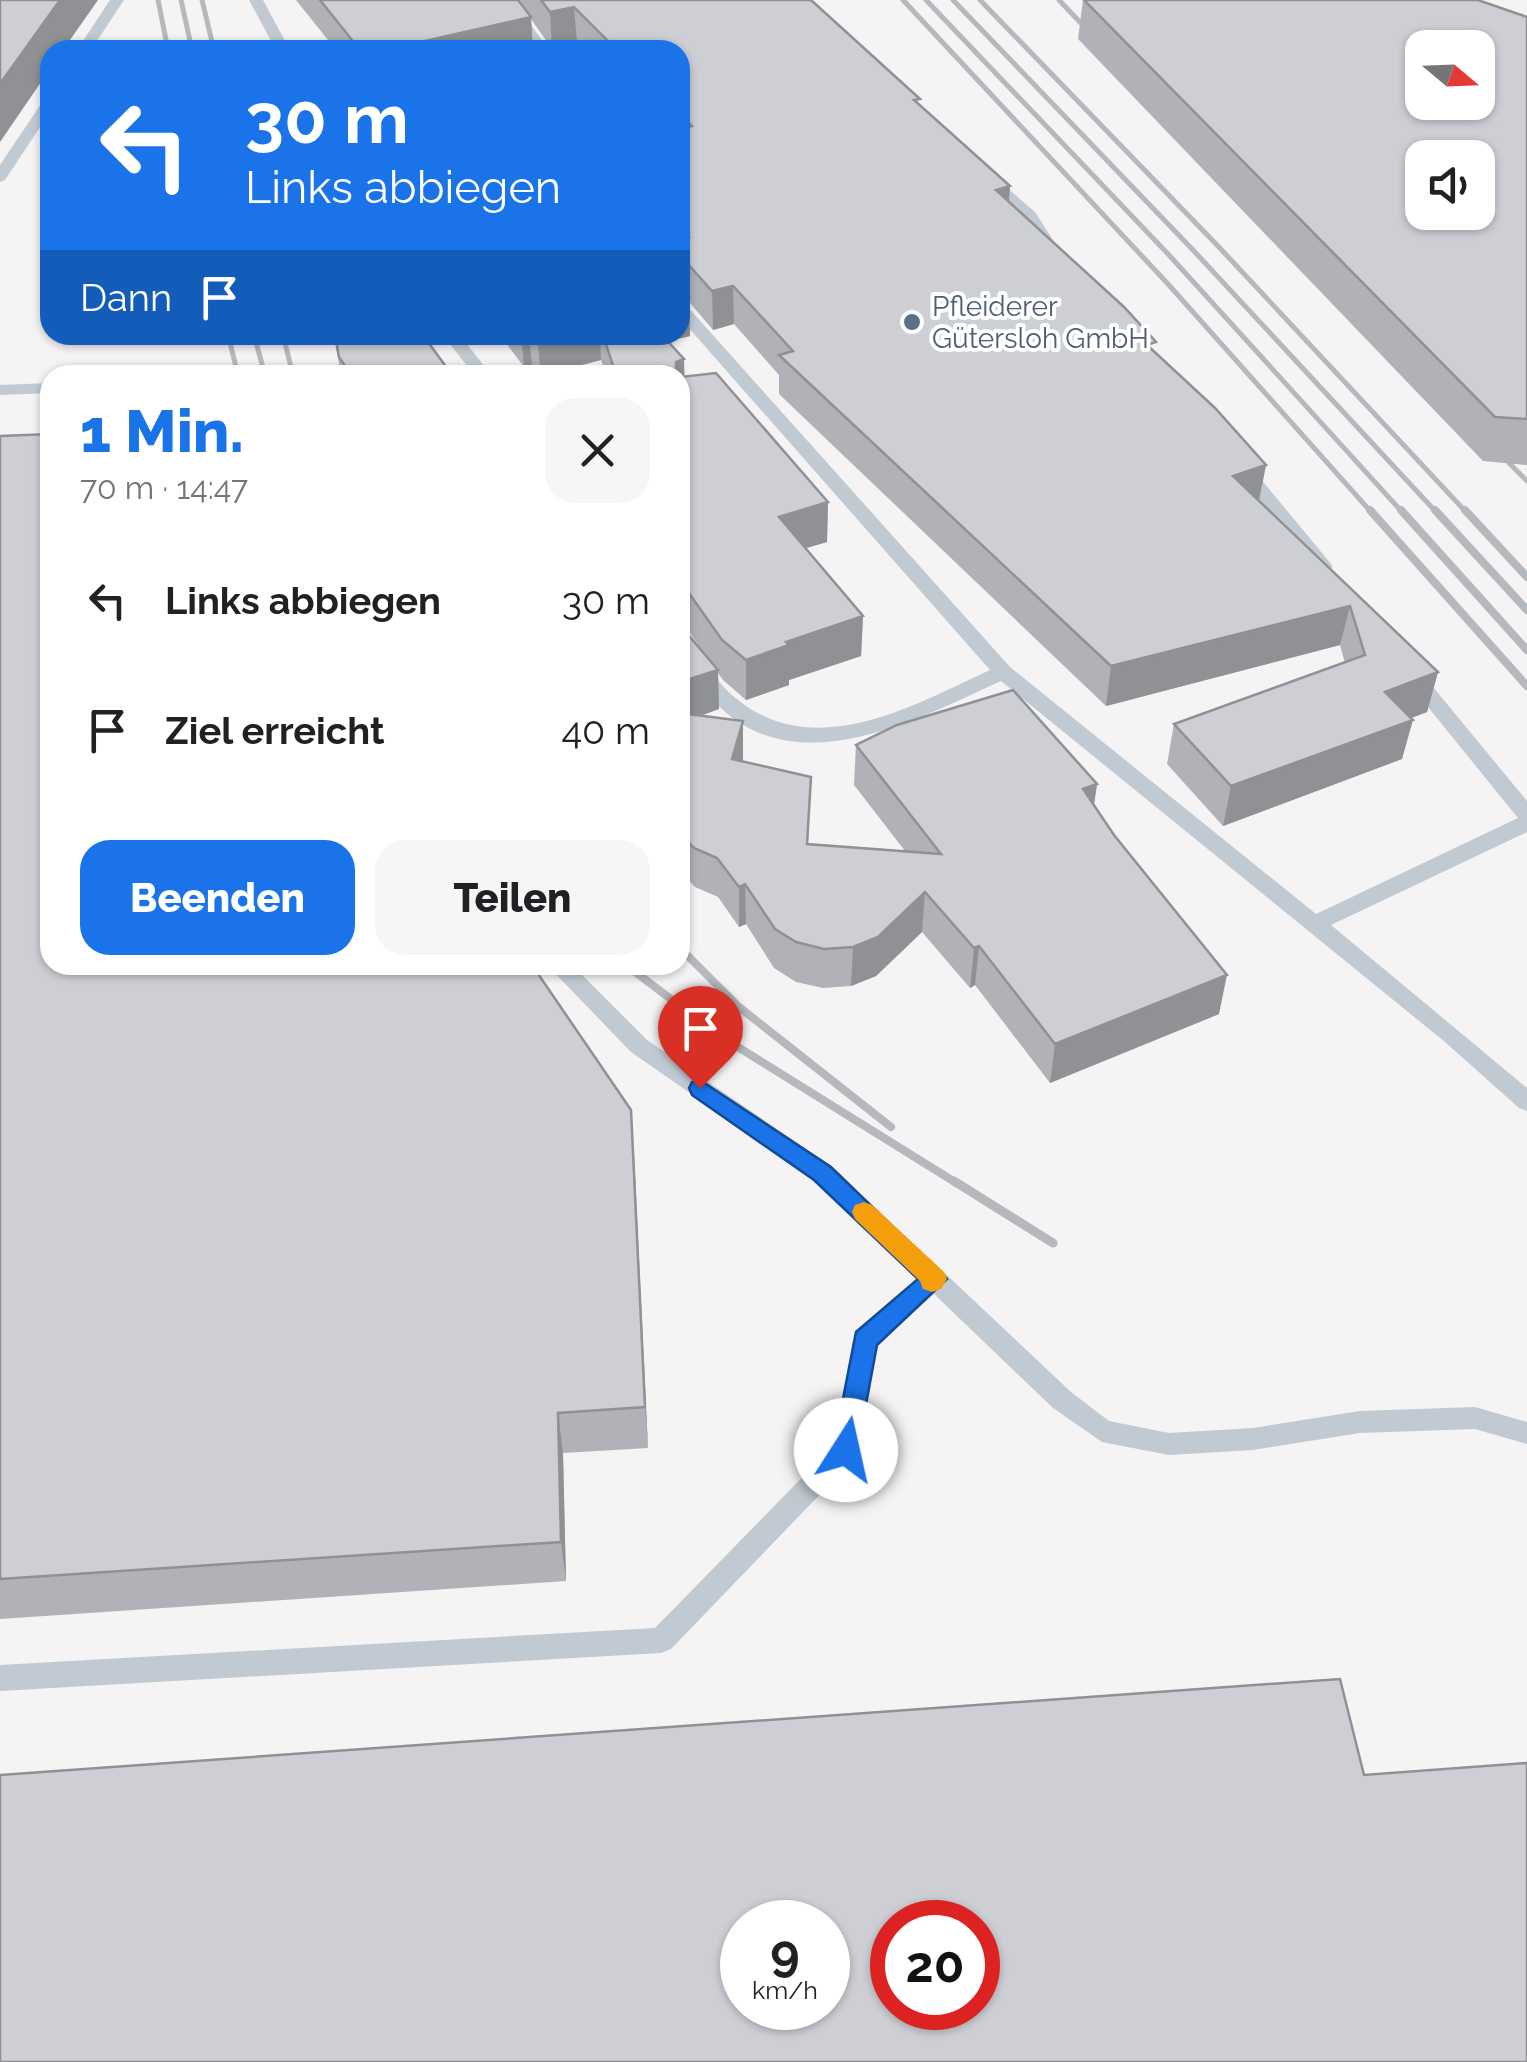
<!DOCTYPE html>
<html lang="de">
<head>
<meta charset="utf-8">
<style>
  :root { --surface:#fff; --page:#f6f6f6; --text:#202124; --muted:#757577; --accent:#1a73e8 }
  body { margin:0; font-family:Raleway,sans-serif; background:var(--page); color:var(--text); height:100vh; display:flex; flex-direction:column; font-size:38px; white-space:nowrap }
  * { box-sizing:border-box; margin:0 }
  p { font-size:32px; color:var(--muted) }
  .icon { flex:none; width:55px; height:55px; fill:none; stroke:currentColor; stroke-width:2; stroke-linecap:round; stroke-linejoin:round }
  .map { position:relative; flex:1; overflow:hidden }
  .drawer { position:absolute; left:40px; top:365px; width:650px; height:610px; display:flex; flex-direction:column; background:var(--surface); border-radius:30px; box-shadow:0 2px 8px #0004 }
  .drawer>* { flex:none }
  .guide { position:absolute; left:40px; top:40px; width:650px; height:305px; border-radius:30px; box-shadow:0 2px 8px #0004; background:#1a73e8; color:#fff; overflow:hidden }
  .needle { width:65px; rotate:109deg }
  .buttons { position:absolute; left:1405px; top:30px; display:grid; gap:20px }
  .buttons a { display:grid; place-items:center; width:90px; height:90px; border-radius:20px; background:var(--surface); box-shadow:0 2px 8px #0004; font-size:50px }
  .speed { position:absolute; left:720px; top:1900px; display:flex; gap:20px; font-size:50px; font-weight:700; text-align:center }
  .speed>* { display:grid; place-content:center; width:130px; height:130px; border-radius:50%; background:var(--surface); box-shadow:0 2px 8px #0004; line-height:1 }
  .speed small { font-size:25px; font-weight:400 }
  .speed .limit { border:15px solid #d22; background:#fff; color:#111 }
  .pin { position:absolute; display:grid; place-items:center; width:85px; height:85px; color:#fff; margin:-102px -42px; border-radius:50% 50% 50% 0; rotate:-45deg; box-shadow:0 0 10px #0007 }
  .pin .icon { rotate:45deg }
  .me { position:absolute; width:110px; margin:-55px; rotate:10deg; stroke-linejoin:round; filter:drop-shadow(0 0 8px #0008) }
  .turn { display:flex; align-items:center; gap:35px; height:210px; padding:0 40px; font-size:45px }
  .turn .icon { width:130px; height:130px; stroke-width:2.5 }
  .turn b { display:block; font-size:70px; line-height:85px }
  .then { display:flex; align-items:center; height:95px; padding:0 40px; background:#0003; gap:20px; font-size:38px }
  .round { display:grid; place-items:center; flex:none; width:105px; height:105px; border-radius:30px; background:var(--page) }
  .summary { display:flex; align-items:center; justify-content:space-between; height:170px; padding:0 40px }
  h1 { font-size:60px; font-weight:800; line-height:75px; color:var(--accent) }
  .button { display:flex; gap:20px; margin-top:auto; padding:20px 40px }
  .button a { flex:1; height:115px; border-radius:30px; background:var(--accent); color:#fff; font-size:40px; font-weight:800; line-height:115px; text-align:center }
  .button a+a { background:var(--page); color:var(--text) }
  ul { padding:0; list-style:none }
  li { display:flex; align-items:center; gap:30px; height:130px; padding:0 40px }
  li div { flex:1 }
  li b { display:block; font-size:38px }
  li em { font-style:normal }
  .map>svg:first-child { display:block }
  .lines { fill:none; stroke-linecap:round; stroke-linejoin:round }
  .service { fill:#c1cad2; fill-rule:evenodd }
  .rail-far2 { stroke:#b5b8bd; stroke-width:5 }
  .rail-far1 { stroke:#b5b8bd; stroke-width:8 }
  .rail { stroke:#b5b8bd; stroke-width:9 }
  .wall { fill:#b0b2b7; fill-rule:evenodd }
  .shaded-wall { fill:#909195 }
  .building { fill:#cdcfd5; stroke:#909195; stroke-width:2.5; fill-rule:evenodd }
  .route { fill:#1a73e8; stroke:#114b97; stroke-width:2.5 }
  .slow { fill:#f59e0b }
  .service-dot { fill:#5c6f8a; stroke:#fff; stroke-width:4 }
  .labels { text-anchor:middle; stroke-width:8; stroke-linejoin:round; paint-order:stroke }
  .far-service-label { font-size:28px; fill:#4e5e75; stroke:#fff; text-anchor:start }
</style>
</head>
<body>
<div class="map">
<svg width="1527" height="2062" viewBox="0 0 1527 2062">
  <rect width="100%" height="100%" fill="#f5f3f3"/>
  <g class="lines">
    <!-- service -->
    <g class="service">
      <polygon points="110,0 124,0 91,50 77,50"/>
      <polygon points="249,0 263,0 290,50 276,50"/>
      <polygon points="499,0 513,0 549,50 535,50"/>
      <polygon points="50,97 50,112 5,180 0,182 0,165 45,98"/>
      <polygon points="982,175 992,175 1035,212 1060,251 1058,254 1046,254 1023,218 982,181"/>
      <path d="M 680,303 L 686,305 L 1010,667 L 1316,914 L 1518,818 L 1402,675 L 1405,670 L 1419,670 L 1527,801 L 1527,832 L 1331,925 L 1527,1088 L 1527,1111 L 1519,1108 L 1445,1042 L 1001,681 C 916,720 792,787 713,700 C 695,680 680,660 680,633 L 687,635 C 701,655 714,680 733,696 C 812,764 910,707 990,670 L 680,318 Z"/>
      <polygon points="443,335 460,335 491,375 474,375"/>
      <polygon points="50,383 50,393 0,395 0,385"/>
      <polygon points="1244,465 1250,466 1332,565 1332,573 1318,573 1238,474 1238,466"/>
      <polygon points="547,965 572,965 647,1040 831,1166 1071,1392 1109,1421 1169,1433 1253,1428 1360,1411 1475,1407 1527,1422 1527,1444 1475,1429 1360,1433 1253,1450 1169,1455 1102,1442 1053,1408 934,1294 877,1345 855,1458 671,1649 661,1653 0,1691 0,1665 655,1628 834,1445 856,1333 918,1279 815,1180 631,1052"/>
    </g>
    <!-- rail-far2 -->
    <g class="rail-far2">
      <polyline points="158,0 168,50"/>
      <polyline points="181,0 192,50"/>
      <polyline points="202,0 214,50"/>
      <polyline points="903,0 1168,284 1372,513"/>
      <polyline points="926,0 1169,255 1403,513"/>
      <polyline points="953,0 1193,250 1437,513"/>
      <polyline points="980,0 1217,245 1467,513"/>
      <polyline points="1059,0 1094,37"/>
      <polyline points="228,335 238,375"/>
      <polyline points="254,335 265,375"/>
      <polyline points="283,335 293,375"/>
      <polyline points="1509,463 1527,481"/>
    </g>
    <!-- rail-far1 -->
    <g class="rail-far1">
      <polyline points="1370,510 1527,686"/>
      <polyline points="1401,510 1527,650"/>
      <polyline points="1435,510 1527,610"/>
      <polyline points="1465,510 1527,577"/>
      <polyline points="680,948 739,1007 891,1127"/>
      <polyline points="626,965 717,1034 958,1184"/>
    </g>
    <!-- rail -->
    <polyline class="rail" points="954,1181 1053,1243"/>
  </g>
  <!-- wall -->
  <g class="wall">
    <path d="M 296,0 L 811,0 L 920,106 L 1010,186 L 1009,202 L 1266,465 L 1259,501 L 1438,672 L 1427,712 L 1411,718 L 1402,759 L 1223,826 L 1167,764 L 1174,724 L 1345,663 L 1340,645 L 1106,706 L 779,394 L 779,375 L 734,324 L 713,330 L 690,303 L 690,336 L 668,341 L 684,359 L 684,376 L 828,502 L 827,542 L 806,548 L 863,616 L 861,656 L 789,680 L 789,685 L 746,700 L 723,680 L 718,673 L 719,709 L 700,716 L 743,762 L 811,777 L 808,844 L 905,851 L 854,785 L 856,745 L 1097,784 L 1094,805 L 1219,1014 L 1050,1083 L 975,985 L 970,988 L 922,932 L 876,976 L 851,986 L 823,988 L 796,982 L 774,968 L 746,924 L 739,927 L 718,897 L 695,887 L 681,872 L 680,375 L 606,375 L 601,360 L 545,375 L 540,375 L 532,365 L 524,367 L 500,335 L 680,335 L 680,50 L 584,50 L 577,43 L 552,49 L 531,19 L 533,50 L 336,50 ZM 686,632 L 690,633 L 705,655 Z"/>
    <polygon points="1083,0 1478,0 1527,17 1527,465 1483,461 1078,39"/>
    <polygon points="334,335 452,375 341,375"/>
    <polygon points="0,436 631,1110 648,1448 563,1453 566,1581 0,1619"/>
  </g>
  <!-- shaded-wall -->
  <g class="shaded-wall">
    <polygon points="60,0 98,0 63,50 50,50 50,69 0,142 0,84"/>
    <polygon points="574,7 577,43 552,49 550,12"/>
    <polygon points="531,17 533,50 385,50"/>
    <polygon points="1010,186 1007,224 996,190"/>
    <polygon points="733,286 734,324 713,330 712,291"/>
    <polygon points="689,297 690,336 641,348 640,335 680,335 680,299"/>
    <polygon points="521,335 529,335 532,365 524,367"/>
    <polygon points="546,335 600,335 601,360 541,375 537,337"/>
    <polygon points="684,359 685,398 680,400 680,375 676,375 676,362"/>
    <polygon points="1266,465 1258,505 1233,476"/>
    <polygon points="828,502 827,542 779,556 779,517"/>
    <polygon points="1350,606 1340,645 1106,706 1111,666"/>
    <polygon points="863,616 861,656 789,680 789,685 746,700 746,660 786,642"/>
    <polygon points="718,670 719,709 680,723 680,682"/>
    <polygon points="1438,672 1427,712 1374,732 1385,692"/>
    <polygon points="1413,720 1402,759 1223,826 1231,786"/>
    <polygon points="743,721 743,760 733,799 732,759"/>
    <polygon points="1097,784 1091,824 1083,789"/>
    <polygon points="745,884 746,924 739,927 739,887"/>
    <polygon points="925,892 922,932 876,976 851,986 853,947"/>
    <polygon points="979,946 975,985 970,988 974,948"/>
    <polygon points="1227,975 1219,1014 1050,1083 1055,1044"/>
    <polygon points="631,1110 634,1154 648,1448 645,1407"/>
    <polygon points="558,1413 563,1453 566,1581 561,1542"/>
  </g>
  <!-- building -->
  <g class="building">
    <polygon points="0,0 60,0 0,84"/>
    <polygon points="320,0 518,0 531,17 385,50 360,50"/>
    <polygon points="541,0 811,0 920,99 914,100 1010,186 996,190 1124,307 1156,342 1147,345 1215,408 1266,465 1233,476 1438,672 1385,692 1413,720 1231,786 1174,724 1365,655 1350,606 1111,666 779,355 793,351 733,286 712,291 688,264 680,262 680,239 689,237 680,227 680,129 692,126 680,113 680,50 617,50 574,7 550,12"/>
    <path d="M 1084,0 L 1478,0 L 1527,17 L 1527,419 L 1495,417 ZM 1422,48 L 1478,48 L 1478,102 L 1422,102 ZM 1422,158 L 1478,158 L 1478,212 L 1422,212 Z"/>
    <polygon points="680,286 689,297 680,299"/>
    <polygon points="335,335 423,335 452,375 351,375 339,357"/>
    <polygon points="603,335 662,335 684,359 676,362 676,375 616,375"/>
    <polygon points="716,373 828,502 779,517 863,616 786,642 789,645 746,660 722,640 689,593 680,591 680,377"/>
    <polygon points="50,434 50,965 532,965 631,1110 645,1407 558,1413 561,1542 0,1579 0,436"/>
    <polygon points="680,619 685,631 718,670 680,682"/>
    <polygon points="1013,690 1097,784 1083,789 1114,835 1227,975 1055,1044 979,946 974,948 925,892 878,937 853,947 824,949 796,942 775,929 745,884 739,887 717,858 694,848 680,833 680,793 685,775 680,774 680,713 743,721 732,759 811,777 807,844 941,854 856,745 897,725"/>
    <path d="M 1340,1679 L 1364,1775 L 1527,1763 L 1527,2062 L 0,2062 L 0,1775 ZM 742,1922 L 828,1922 L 828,2008 L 742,2008 ZM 892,1922 L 978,1922 L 978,2008 L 892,2008 Z"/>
  </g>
  <!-- route -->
  <polygon class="route" points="700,1080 831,1167 947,1279 877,1345 856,1458 846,1462 837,1458 833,1450 856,1332 918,1279 814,1180 692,1095 689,1088 692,1082"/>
  <!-- slow -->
  <polygon class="slow" points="864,1202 872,1205 944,1272 947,1279 941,1289 932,1292 923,1289 920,1281 855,1219 852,1212 855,1205"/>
  <!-- markers -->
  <circle class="service-dot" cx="912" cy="322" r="10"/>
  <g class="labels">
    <!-- far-service labels -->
    <g class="far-service-label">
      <text x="932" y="316">Pfleiderer<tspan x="932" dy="32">Gütersloh GmbH</tspan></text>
    </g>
  </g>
</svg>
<div class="buttons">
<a><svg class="needle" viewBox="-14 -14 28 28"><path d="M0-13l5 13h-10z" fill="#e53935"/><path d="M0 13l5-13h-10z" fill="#757577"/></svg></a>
<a><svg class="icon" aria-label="sound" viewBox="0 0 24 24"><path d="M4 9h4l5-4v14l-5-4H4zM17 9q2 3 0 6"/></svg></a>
</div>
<div class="speed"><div>9<small>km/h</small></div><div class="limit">20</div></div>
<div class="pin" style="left:700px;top:1088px;background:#d93025"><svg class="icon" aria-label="arrive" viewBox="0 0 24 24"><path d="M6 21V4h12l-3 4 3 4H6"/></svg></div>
<svg class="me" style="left:846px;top:1450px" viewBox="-20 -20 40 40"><circle r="19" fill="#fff"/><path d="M0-13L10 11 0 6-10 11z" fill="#1a73e8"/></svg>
<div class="guide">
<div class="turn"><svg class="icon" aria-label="left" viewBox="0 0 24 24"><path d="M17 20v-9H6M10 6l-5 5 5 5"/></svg><div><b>30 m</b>Links abbiegen</div></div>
<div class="then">Dann<svg class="icon" aria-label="arrive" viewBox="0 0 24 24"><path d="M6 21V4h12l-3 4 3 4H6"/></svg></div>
</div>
<section class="drawer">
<div class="summary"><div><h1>1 Min.</h1><p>70 m · 14:47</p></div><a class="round"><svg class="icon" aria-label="close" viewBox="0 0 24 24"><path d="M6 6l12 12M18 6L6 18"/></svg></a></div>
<ul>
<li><svg class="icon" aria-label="left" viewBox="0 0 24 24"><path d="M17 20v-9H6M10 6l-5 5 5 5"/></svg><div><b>Links abbiegen</b></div><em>30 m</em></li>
<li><svg class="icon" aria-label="arrive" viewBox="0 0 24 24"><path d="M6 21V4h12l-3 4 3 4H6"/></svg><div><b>Ziel erreicht</b></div><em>40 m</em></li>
</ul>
<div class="button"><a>Beenden</a><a>Teilen</a></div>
</section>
</div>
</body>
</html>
